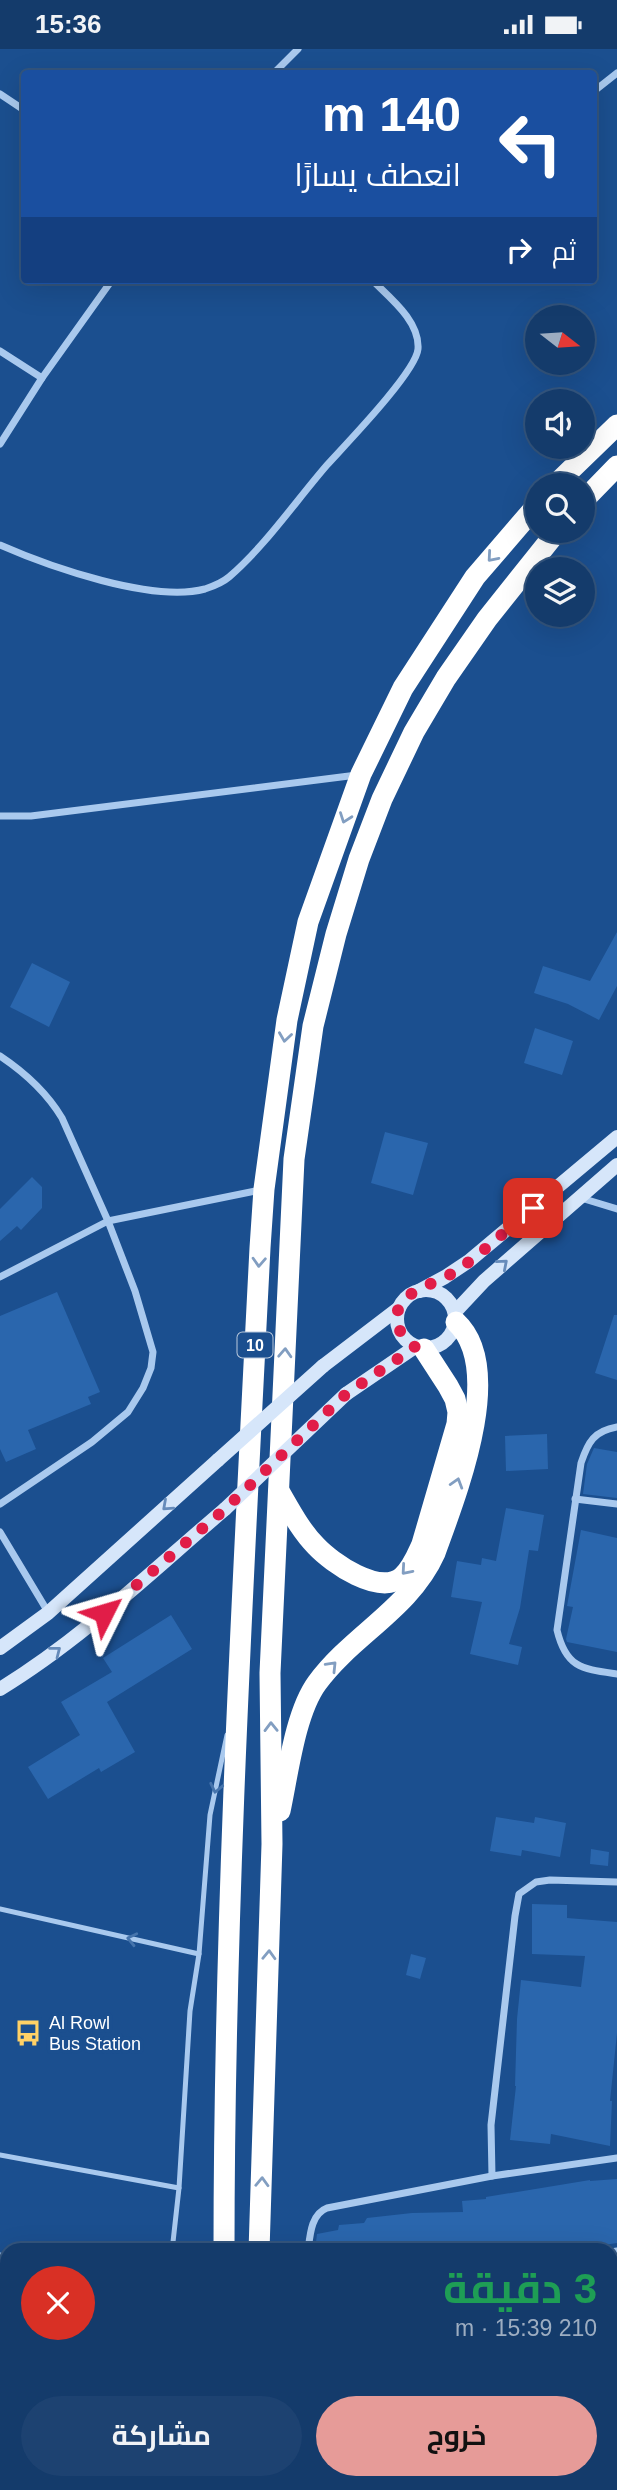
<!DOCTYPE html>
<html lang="ar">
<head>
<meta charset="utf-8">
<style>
  :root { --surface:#143b6b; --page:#1d4271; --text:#f1f3f6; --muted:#9dadc1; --line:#33557e; --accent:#e69b98 }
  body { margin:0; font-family:Helvetica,Cairo,sans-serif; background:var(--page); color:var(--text); direction:rtl; height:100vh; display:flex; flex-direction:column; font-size:26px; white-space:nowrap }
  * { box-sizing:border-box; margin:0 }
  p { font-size:23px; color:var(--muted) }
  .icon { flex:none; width:38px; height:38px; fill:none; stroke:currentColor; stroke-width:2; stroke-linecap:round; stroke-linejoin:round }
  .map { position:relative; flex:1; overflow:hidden; direction:ltr }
  .details { position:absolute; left:0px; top:2194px; width:618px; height:247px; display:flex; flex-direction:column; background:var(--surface); border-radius:21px 21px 0 0; box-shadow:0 7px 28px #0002,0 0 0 2px var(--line); direction:rtl }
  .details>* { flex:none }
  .top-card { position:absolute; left:21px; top:21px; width:576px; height:214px; border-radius:7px; box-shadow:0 7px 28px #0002,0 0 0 2px var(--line); direction:rtl; background:#1a4fa0; color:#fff; overflow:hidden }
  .needle { width:46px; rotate:107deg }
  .tools { position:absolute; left:525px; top:256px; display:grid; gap:14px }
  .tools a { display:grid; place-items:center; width:70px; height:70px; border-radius:50%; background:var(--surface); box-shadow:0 7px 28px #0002,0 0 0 2px var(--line); font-size:35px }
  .pin { position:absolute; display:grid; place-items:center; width:60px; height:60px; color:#fff; margin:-30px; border-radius:14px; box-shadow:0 4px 10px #0006 }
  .me { position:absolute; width:77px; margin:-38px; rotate:50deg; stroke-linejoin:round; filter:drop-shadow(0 0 5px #0008) }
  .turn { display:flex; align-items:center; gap:24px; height:147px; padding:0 21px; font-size:32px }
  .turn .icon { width:91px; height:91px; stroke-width:2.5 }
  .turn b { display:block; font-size:49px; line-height:60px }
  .then { display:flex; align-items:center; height:66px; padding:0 21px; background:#0003; gap:14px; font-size:26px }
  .round { display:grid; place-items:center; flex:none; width:74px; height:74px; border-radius:37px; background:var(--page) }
  .headline { display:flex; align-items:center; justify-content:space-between; height:119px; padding:0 21px }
  h1 { font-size:42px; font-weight:700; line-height:52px; color:#1e9e55 }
  .cta { display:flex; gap:14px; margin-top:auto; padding:14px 21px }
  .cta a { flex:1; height:80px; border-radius:42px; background:var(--accent); color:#111; font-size:28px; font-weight:700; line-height:80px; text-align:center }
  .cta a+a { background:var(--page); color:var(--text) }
  .status { display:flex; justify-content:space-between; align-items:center; height:49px; padding:0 35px; background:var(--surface); direction:ltr }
  .status svg { height:19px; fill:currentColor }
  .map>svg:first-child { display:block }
  .building { fill:#2a66ad }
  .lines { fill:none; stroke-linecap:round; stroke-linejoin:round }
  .lane { stroke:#a9c9ee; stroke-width:5 }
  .street { stroke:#a9c9ee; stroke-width:7 }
  .secondary { stroke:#d6e6fa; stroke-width:14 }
  .primary { stroke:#f0f6ff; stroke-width:18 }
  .highway { stroke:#fff; stroke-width:21 }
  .secondary-bridge { stroke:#d6e6fa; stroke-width:14 }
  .oneway { stroke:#829ec1 }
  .oneway2 { stroke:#668bba }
  .oneway3 { stroke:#4674ac }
  .route { stroke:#e11d48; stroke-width:12; stroke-dasharray:0 21.6 }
  .labels { text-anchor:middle; stroke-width:7; stroke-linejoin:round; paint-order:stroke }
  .shield { fill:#1b4f8f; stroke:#bbcadd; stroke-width:2 }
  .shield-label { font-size:16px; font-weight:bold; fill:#fff }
  .poi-label { font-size:18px; fill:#fff; stroke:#1b4f8f; text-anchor:start }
</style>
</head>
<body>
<div class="status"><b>15:36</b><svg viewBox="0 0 49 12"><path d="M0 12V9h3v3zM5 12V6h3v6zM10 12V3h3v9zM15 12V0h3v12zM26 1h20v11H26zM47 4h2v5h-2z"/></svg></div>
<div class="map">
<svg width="617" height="2441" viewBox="0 0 617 2441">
  <rect width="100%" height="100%" fill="#1b4f8f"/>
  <!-- building -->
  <g class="building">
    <polygon points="617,883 617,937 599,971 568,955 534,944 543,917 590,932"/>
    <polygon points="32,914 70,933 49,978 10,958"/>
    <polygon points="535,979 573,992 562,1026 524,1014"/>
    <polygon points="385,1083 428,1094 413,1146 371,1134"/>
    <polygon points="32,1128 42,1138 42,1159 21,1181 17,1177 0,1192 0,1160"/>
    <polygon points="57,1243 100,1343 88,1348 91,1355 28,1381 36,1400 6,1413 0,1400 0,1267"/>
    <polygon points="614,1266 617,1266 617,1331 595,1324"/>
    <polygon points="547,1385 548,1420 506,1422 505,1387"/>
    <polygon points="594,1399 617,1403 617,1449 583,1445 587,1415"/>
    <polygon points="506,1459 544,1466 538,1502 529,1501 520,1559 509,1595 522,1598 518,1616 470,1605 482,1553 451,1548 457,1512 481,1516 482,1509 496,1512"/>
    <polygon points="581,1481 617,1489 617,1603 567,1593 566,1590 573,1558 567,1557"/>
    <polygon points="171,1566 192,1600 107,1653 135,1703 101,1723 99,1719 48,1750 28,1718 80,1686 61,1653 112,1623 103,1609"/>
    <polygon points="496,1768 534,1774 535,1768 566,1774 560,1808 522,1801 521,1807 490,1802"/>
    <polygon points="591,1800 609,1803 608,1817 590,1815"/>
    <polygon points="532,1855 567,1856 567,1869 617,1873 617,1984 610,2052 612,2052 610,2097 551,2085 550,2095 510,2091 516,2037 515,2037 517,1970 521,1931 581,1938 585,1907 532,1905"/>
    <polygon points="411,1905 426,1909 420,1930 406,1926"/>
    <polygon points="617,2130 617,2194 563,2202 315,2202 317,2185 338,2181 339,2176 364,2174 367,2169 412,2164 463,2163 462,2152 486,2150 486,2148 590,2131 590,2132"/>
  </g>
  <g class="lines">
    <!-- lane -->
    <g class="lane">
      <polyline points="0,1860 199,1905"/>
      <polyline points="0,2106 179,2139"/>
      <polyline points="172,2202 179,2139 190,1962 199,1905 210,1766 227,1686"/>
      <polyline points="0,2206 7,2207"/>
      <polyline points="0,2233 7,2234"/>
    </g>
    <!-- street -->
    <g class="street">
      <polyline points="274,24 298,0"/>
      <polyline points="593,43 617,24"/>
      <polyline points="0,45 24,61"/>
      <polyline points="0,302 42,329"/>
      <polyline points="0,395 42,329 112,231"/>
      <path d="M 0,496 C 50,518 153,554 205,540 C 214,537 222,534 229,528 C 266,496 295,453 327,416 C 345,396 416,323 418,300 C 420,272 390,249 372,231"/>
      <polyline points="0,767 31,767 357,726"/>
      <path d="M 0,1007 C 24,1023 47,1044 62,1069 L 108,1172 L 135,1242 L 153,1303 L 151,1319 L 143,1339 L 128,1363 L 92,1393 L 0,1455"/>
      <polyline points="581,1149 617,1160"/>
      <polyline points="0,1228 108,1172 260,1141"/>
      <path d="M 617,1378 C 594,1382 588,1393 581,1414 L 557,1581 C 566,1619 582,1620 617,1625"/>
      <polyline points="575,1450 617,1455"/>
      <polyline points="0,1483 48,1563"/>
      <polyline points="492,2127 491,2076 515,1867 519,1845 536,1833 550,1831 617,1833"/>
      <path d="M 308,2202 C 310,2186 311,2165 327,2159 L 492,2127 L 617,2109"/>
      <polyline points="611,2203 617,2202"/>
      <polyline points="611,2279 617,2278"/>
      <polyline points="0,2404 7,2405"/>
      <polyline points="132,2434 143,2441"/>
    </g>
    <!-- secondary -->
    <g class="secondary">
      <circle cx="426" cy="1270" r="29"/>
      <polyline points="419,1242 445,1228 469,1212 617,1088"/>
      <polyline points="455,1263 484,1232 617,1116"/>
      <polyline points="323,1317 399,1259"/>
      <polyline points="346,1345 415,1298"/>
      <polyline points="0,1599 48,1564 218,1411"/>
      <path d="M 0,1640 C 82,1590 152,1522 225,1460"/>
    </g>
    <!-- primary -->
    <polyline class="primary" points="111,2434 119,2441"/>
    <!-- highway -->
    <g class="highway">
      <polyline points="555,436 617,376"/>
      <polyline points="583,452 617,417"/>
      <path d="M 279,1442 C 290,1461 301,1482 316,1497 C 332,1514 379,1547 402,1528 C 412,1519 417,1506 422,1495 L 457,1375 L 458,1363 L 455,1350 L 448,1337 L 424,1300"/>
      <path d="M 280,1762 C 288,1725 295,1664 317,1634 C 352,1586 410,1560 435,1504 C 455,1448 507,1320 456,1273"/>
      <path d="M 224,2202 C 224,1867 243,1533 260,1199 L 264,1140 L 287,971 L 308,873 L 361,725 L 403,639 L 475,528 L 537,456"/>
      <polyline points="259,2202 272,1795 270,1624 294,1110 313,977 336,885 359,810 382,750 414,683 446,629 487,570 558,481"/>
      <polyline points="224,2434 224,2441"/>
      <polyline points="253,2434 253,2441"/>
      <polyline points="283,2434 288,2441"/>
    </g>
    <!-- secondary-bridge -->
    <g class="secondary-bridge">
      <polyline points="218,1411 323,1317"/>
      <polyline points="225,1460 346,1345"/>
    </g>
  </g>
  <!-- one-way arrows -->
  <defs><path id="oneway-chevron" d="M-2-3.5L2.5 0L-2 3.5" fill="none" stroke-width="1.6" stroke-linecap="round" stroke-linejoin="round" transform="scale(1.75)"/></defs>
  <g class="oneway">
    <use href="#oneway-chevron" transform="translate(492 508) rotate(131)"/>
    <use href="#oneway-chevron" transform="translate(345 769) rotate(110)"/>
    <use href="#oneway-chevron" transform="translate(285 988) rotate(98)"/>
    <use href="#oneway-chevron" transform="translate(259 1213) rotate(93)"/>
    <use href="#oneway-chevron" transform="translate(285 1304) rotate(-87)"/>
    <use href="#oneway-chevron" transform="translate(457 1434) rotate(-73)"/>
    <use href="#oneway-chevron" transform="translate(406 1521) rotate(131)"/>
    <use href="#oneway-chevron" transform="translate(332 1617) rotate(-46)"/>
    <use href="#oneway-chevron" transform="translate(271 1678) rotate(-91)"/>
    <use href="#oneway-chevron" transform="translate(269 1906) rotate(-88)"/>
    <use href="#oneway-chevron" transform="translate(262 2133) rotate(-88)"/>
  </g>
  <g class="oneway2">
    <use href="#oneway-chevron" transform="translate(503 1215) rotate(-41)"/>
    <use href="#oneway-chevron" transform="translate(167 1457) rotate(138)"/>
    <use href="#oneway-chevron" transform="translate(56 1602) rotate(-38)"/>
  </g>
  <g class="oneway3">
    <use href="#oneway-chevron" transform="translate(216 1739) rotate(102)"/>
    <use href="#oneway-chevron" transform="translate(132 1890) rotate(-167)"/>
  </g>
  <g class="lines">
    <!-- route -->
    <path class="route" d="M 104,1564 L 225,1460 L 346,1345 L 415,1298 C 399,1288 390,1268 403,1252 C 413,1240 442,1231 456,1222 C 483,1204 507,1180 533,1159"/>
  </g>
  <!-- icons -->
  <defs>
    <g id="bus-bare" transform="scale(2.1)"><path d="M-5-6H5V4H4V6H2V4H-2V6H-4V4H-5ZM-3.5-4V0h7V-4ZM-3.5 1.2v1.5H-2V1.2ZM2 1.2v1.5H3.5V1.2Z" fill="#ffd166" stroke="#1b4f8f" stroke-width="2.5" paint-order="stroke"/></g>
  </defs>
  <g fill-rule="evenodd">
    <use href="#bus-bare" x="28" y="1984"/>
  </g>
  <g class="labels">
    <!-- shield labels -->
    <rect class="shield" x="237.5" y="1283.5" width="35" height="25" rx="5"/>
    <g class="shield-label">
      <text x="255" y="1302">10</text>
    </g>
    <!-- poi labels -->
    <g class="poi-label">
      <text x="49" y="1980">Al Rowl<tspan x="49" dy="21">Bus Station</tspan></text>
    </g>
  </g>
</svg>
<div class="tools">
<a><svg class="needle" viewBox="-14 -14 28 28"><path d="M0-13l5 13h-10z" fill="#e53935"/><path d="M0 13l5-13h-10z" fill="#9dadc1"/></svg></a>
<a><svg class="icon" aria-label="sound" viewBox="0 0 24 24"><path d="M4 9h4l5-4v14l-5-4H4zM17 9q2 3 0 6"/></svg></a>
<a><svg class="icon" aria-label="search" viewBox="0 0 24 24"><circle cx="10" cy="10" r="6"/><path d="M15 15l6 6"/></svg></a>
<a><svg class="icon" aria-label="layers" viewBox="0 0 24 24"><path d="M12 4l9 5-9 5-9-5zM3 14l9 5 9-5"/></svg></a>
</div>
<div class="pin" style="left:533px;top:1159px;background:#d93025"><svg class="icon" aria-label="arrive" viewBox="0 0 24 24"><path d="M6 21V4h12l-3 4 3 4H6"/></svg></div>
<svg class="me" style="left:104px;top:1564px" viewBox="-20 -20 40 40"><path d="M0-17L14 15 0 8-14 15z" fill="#e11d48" stroke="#fff" stroke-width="4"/></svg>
<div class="top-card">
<div class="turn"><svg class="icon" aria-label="left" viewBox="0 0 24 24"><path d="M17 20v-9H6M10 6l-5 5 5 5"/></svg><div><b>140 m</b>انعطف يسارًا</div></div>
<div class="then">ثم<svg class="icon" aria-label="right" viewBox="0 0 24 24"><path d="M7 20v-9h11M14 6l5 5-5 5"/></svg></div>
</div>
<section class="details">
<div class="headline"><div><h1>3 دقيقة</h1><p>210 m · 15:39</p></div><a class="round" style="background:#d93025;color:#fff"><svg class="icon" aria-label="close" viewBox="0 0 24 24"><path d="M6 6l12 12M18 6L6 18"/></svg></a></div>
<div class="cta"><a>خروج</a><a>مشاركة</a></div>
</section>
</div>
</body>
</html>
